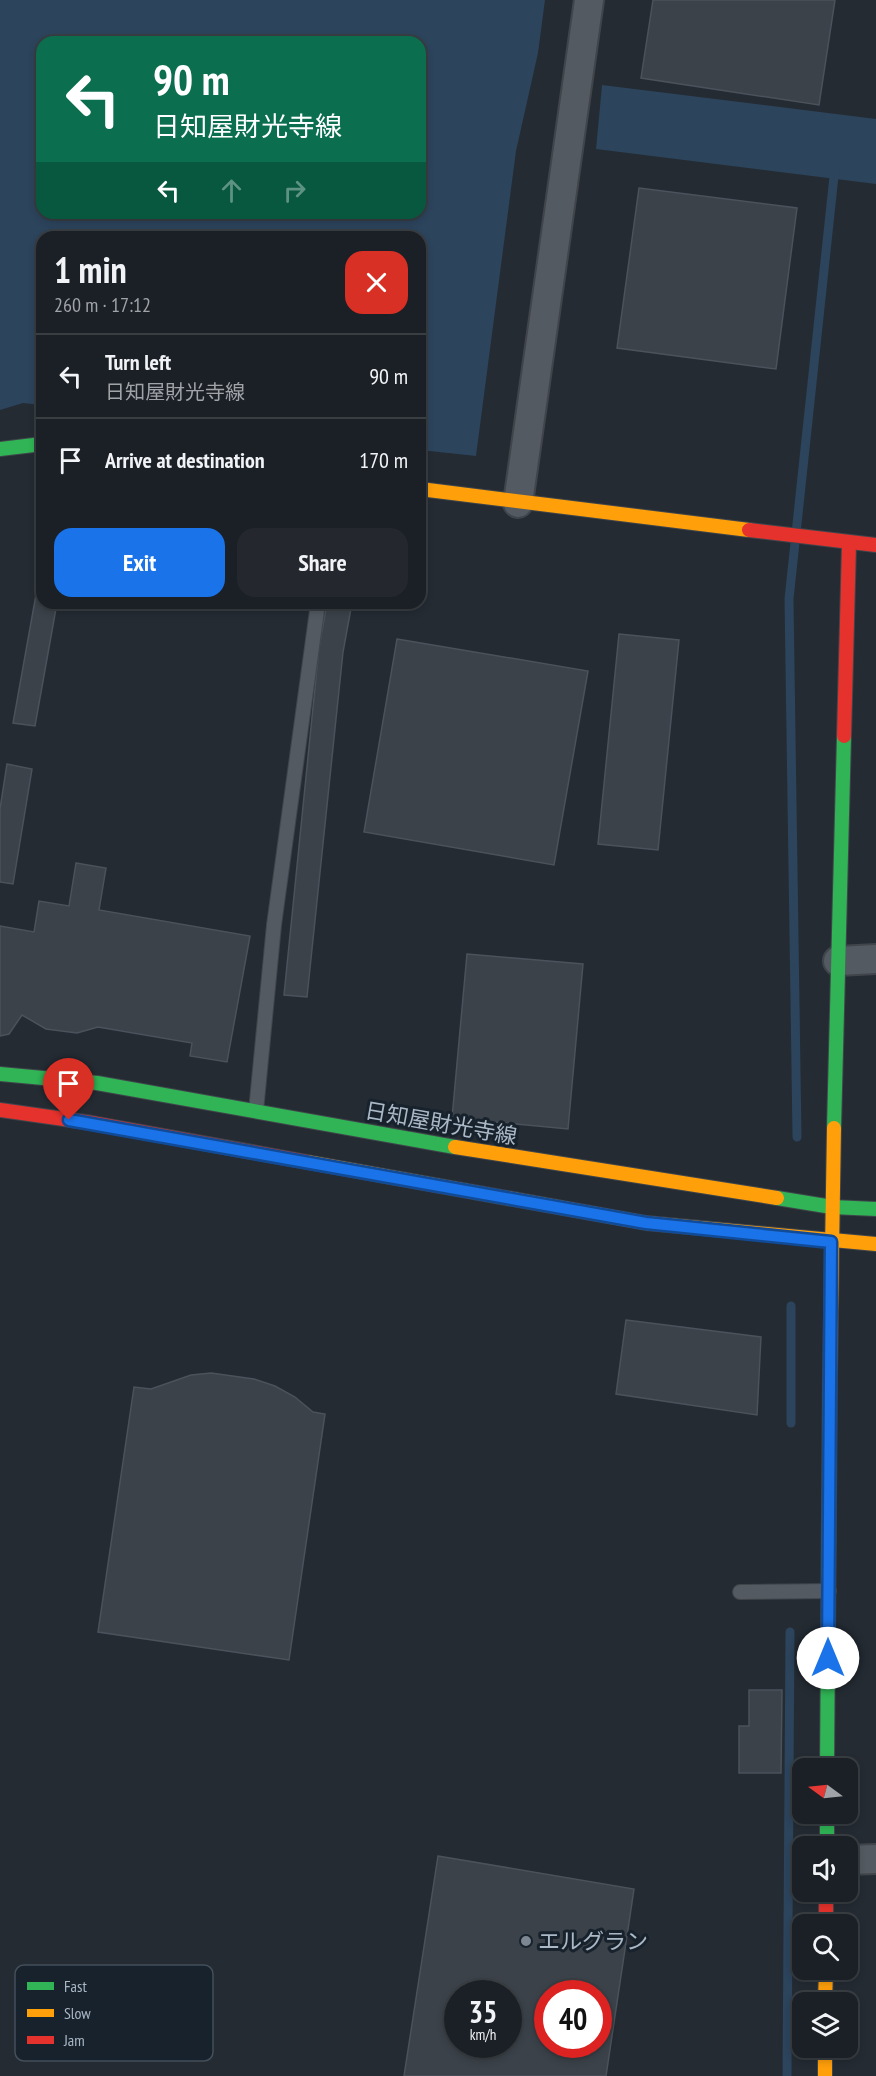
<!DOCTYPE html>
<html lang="en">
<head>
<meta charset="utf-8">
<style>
  :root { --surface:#1b2026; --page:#24282e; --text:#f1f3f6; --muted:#a0a3a7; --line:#393e43; --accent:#1a73e8 }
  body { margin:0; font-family:"PT Sans Narrow","Noto Sans JP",sans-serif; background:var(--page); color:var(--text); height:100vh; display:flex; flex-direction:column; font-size:22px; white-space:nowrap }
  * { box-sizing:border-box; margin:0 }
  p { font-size:20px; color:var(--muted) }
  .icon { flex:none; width:33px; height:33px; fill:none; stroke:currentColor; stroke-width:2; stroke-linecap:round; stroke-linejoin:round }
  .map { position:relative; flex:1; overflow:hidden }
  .panel { position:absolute; left:36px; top:231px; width:390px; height:378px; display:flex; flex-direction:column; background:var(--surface); border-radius:18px; box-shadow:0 3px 9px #0003,0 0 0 2px var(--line) }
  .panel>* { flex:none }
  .banner { position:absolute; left:36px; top:36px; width:390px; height:183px; border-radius:18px; box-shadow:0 3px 9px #0003,0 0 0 2px var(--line); background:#0b6e4f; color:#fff; overflow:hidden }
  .needle { width:39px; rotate:285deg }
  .buttons { position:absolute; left:792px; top:1758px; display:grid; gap:12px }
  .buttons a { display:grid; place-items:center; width:66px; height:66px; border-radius:12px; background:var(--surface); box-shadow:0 3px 9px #0003,0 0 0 2px var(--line); font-size:30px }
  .speed { position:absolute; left:444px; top:1980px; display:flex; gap:12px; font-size:30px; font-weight:700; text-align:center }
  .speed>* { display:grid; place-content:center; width:78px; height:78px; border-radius:50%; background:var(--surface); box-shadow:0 3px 9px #0003,0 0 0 2px var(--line); line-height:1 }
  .speed small { font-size:15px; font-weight:400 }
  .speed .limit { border:9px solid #d22; background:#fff; color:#111 }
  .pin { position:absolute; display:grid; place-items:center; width:51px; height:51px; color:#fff; margin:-62px -26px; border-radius:50% 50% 50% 0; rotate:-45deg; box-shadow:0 0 6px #0007 }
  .pin .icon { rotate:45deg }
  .me { position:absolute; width:66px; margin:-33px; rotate:0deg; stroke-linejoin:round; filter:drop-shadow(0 0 4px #0008) }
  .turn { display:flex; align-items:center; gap:21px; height:126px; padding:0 18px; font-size:27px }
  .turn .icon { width:78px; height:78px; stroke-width:2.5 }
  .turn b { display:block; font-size:42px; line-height:51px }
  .lanes { display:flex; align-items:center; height:57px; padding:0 18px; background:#0003; justify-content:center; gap:30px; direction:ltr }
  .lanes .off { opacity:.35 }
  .round { display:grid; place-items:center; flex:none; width:63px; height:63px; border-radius:18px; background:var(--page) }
  .head { display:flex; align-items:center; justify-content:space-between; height:102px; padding:0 18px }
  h1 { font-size:36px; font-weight:700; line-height:45px }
  .primary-button { display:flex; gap:12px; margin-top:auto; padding:12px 18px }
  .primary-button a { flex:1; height:69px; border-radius:18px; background:var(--accent); color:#fff; font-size:24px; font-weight:700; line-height:69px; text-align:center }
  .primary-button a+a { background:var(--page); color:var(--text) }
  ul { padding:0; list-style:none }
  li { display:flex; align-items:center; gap:18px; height:84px; padding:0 18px; border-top:2px solid var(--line) }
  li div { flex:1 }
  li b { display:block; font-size:22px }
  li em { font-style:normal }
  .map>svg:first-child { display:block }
  .water { fill:#2c445c; fill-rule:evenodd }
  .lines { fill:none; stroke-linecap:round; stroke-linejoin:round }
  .stream { stroke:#2c445c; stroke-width:9 }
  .building { fill:#3b4249; stroke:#4b525b; stroke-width:1.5; fill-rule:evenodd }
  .lane-casing { stroke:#40454b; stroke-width:16 }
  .street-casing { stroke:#40454b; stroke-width:32 }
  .fast-casing { stroke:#40454b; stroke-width:16 }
  .slow-casing { stroke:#40454b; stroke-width:16 }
  .jam-casing { stroke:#40454b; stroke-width:16 }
  .lane { stroke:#535a61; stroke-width:14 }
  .street { stroke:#535a61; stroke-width:28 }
  .fast { stroke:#30b455; stroke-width:14 }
  .slow { stroke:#ff9f0a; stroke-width:14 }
  .jam { stroke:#e5322d; stroke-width:14 }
  .route-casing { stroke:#114b97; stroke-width:15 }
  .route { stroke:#1a73e8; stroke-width:10 }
  .poi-dot { fill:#7c8793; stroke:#17222d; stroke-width:2 }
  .labels { text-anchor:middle; stroke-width:6; stroke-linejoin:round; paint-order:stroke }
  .street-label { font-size:22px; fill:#abb8c6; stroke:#17222d }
  .poi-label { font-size:22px; fill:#abb8c6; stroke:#17222d; text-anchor:start }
  .key { fill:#17222d; stroke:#434f5b; stroke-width:1.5 }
  .key-label { font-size:16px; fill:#abb8c6 }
</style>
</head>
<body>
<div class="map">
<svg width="876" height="2076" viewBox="0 0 876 2076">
  <rect width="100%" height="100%" fill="#242b33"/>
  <!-- water -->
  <g class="water">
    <path d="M 0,0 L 545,0 L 538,53 L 516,151 L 476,456 L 420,450 L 420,237 L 42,237 L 42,405 L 23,403 L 0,410 ZM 42,42 L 420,42 L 420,213 L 42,213 Z"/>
    <polygon points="602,85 876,119 876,184 596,149"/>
  </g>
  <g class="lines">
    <!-- stream -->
    <g class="stream">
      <polyline points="797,1137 789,599 835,167"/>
      <polyline points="791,1423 791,1306"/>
      <polyline points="787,2076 790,1632"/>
    </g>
  </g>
  <!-- building -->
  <g class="building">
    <polygon points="653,0 835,0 819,105 641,78"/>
    <polygon points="639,188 797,208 776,369 617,348"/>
    <polygon points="42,561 42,603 57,603 35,726 13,723"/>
    <polygon points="327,603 352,603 343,652 307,997 284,995 319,648"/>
    <polygon points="619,634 679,640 658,850 598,844"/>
    <polygon points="397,639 588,671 554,865 364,832"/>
    <polygon points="7,764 32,769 13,884 0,882 0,809"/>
    <polygon points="76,863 106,868 99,910 250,936 227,1062 190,1056 192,1043 98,1027 77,1033 46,1029 22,1015 9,1034 0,1036 0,926 34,932 39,901 69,906"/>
    <polygon points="467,954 583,964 568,1129 452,1118"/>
    <polygon points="626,1320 761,1337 757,1415 616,1394"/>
    <polygon points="211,1373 254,1379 275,1386 295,1397 313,1412 325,1414 289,1660 98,1632 134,1387 151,1389 191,1375"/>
    <polygon points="749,1690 782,1690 781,1773 739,1773 739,1726 749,1726"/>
    <path d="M 438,1856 L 634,1889 L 606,2076 L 404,2076 ZM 458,1994 L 508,1994 L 508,2044 L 458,2044 ZM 548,1994 L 598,1994 L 598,2044 L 548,2044 Z"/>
  </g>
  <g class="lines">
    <!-- lane casing -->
    <g class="lane-casing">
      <g id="lane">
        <polyline points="256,1111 274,925 318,603"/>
        <polyline points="740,1592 829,1591"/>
      </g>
    </g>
    <!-- street casing -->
    <g class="street-casing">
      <g id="street">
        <polyline points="518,503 589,0"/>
        <polyline points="838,961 876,959"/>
        <polyline points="848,1860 876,1859"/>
      </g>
    </g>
    <!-- fast casing -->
    <g class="fast-casing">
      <g id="fast">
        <polyline points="0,449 42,444"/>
        <polyline points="0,1074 97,1083 455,1147"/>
        <polyline points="834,1128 844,736"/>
        <polyline points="777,1198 832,1207 876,1209"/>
        <polyline points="827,1768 830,1374"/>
        <polyline points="827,1814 827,1846"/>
      </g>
    </g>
    <!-- slow casing -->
    <g class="slow-casing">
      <g id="slow">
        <polyline points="420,489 749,530"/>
        <polyline points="455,1147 777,1198"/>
        <polyline points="307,1162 646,1223 876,1244"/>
        <polyline points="830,1374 834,1128"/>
        <polyline points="825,2002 826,1970"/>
        <polyline points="825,2048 825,2076"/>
      </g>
    </g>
    <!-- jam casing -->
    <g class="jam-casing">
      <g id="jam">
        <polyline points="749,530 876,545"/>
        <polyline points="844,736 849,544"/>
        <polyline points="0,1110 92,1123 307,1162"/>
        <polyline points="826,1892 826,1924"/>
      </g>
    </g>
    <!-- lane -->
    <use href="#lane" class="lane"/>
    <!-- street -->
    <use href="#street" class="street"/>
    <!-- fast -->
    <use href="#fast" class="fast"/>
    <!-- slow -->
    <use href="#slow" class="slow"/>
    <!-- jam -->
    <use href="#jam" class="jam"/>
  </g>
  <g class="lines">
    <!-- route casing -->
    <g class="route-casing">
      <polyline id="route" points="69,1120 646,1223 831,1242 828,1658"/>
    </g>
    <!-- route -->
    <use href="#route" class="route"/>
  </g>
  <!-- markers -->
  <circle class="poi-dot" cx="526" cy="1941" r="6"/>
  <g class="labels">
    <!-- street labels -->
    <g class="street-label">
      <text transform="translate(441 1123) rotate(10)" y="8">日知屋財光寺線</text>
    </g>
    <!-- poi labels -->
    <g class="poi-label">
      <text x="538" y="1949">エルグラン</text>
    </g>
  </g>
  <!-- legend -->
  <rect x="15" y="1965" width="198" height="96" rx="9" class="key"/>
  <rect x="27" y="1982" width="27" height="8" fill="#30b455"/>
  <rect x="27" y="2009" width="27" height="8" fill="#ff9f0a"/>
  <rect x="27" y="2036" width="27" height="8" fill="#e5322d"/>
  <g class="key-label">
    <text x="64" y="1992">Fast</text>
    <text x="64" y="2019">Slow</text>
    <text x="64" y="2046">Jam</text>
  </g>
</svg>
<div class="buttons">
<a><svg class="needle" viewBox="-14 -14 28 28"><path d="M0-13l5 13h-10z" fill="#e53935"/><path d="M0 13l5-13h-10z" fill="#a0a3a7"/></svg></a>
<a><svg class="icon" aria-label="sound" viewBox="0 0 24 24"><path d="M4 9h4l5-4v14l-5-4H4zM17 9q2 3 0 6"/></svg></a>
<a><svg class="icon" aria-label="search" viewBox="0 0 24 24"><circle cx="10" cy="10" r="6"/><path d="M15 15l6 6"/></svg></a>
<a><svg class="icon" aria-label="layers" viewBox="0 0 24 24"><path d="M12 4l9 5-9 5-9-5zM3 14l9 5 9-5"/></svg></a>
</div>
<div class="speed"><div>35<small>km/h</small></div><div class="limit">40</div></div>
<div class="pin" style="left:69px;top:1120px;background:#d93025"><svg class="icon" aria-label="arrive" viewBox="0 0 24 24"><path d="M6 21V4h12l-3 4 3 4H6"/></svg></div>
<svg class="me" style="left:828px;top:1658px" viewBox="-20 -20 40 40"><circle r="19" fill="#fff"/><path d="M0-13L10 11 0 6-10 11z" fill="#1a73e8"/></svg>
<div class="banner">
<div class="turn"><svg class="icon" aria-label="left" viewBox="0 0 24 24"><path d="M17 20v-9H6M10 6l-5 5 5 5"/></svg><div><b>90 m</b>日知屋財光寺線</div></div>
<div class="lanes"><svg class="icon" aria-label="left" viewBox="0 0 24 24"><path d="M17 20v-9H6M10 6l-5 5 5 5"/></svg><svg class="icon off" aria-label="ahead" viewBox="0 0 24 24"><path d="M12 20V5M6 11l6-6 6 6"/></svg><svg class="icon off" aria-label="right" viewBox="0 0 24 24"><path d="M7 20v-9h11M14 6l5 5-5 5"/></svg></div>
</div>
<section class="panel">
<div class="head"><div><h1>1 min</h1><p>260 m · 17:12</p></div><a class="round" style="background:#d93025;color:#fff"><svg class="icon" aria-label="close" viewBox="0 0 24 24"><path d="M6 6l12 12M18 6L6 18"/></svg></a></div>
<ul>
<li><svg class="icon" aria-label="left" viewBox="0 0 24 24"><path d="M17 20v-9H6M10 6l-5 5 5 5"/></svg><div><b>Turn left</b><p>日知屋財光寺線</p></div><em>90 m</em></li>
<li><svg class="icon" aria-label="arrive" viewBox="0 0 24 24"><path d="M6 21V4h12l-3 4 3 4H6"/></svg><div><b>Arrive at destination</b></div><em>170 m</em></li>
</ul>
<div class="primary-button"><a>Exit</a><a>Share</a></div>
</section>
</div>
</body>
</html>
